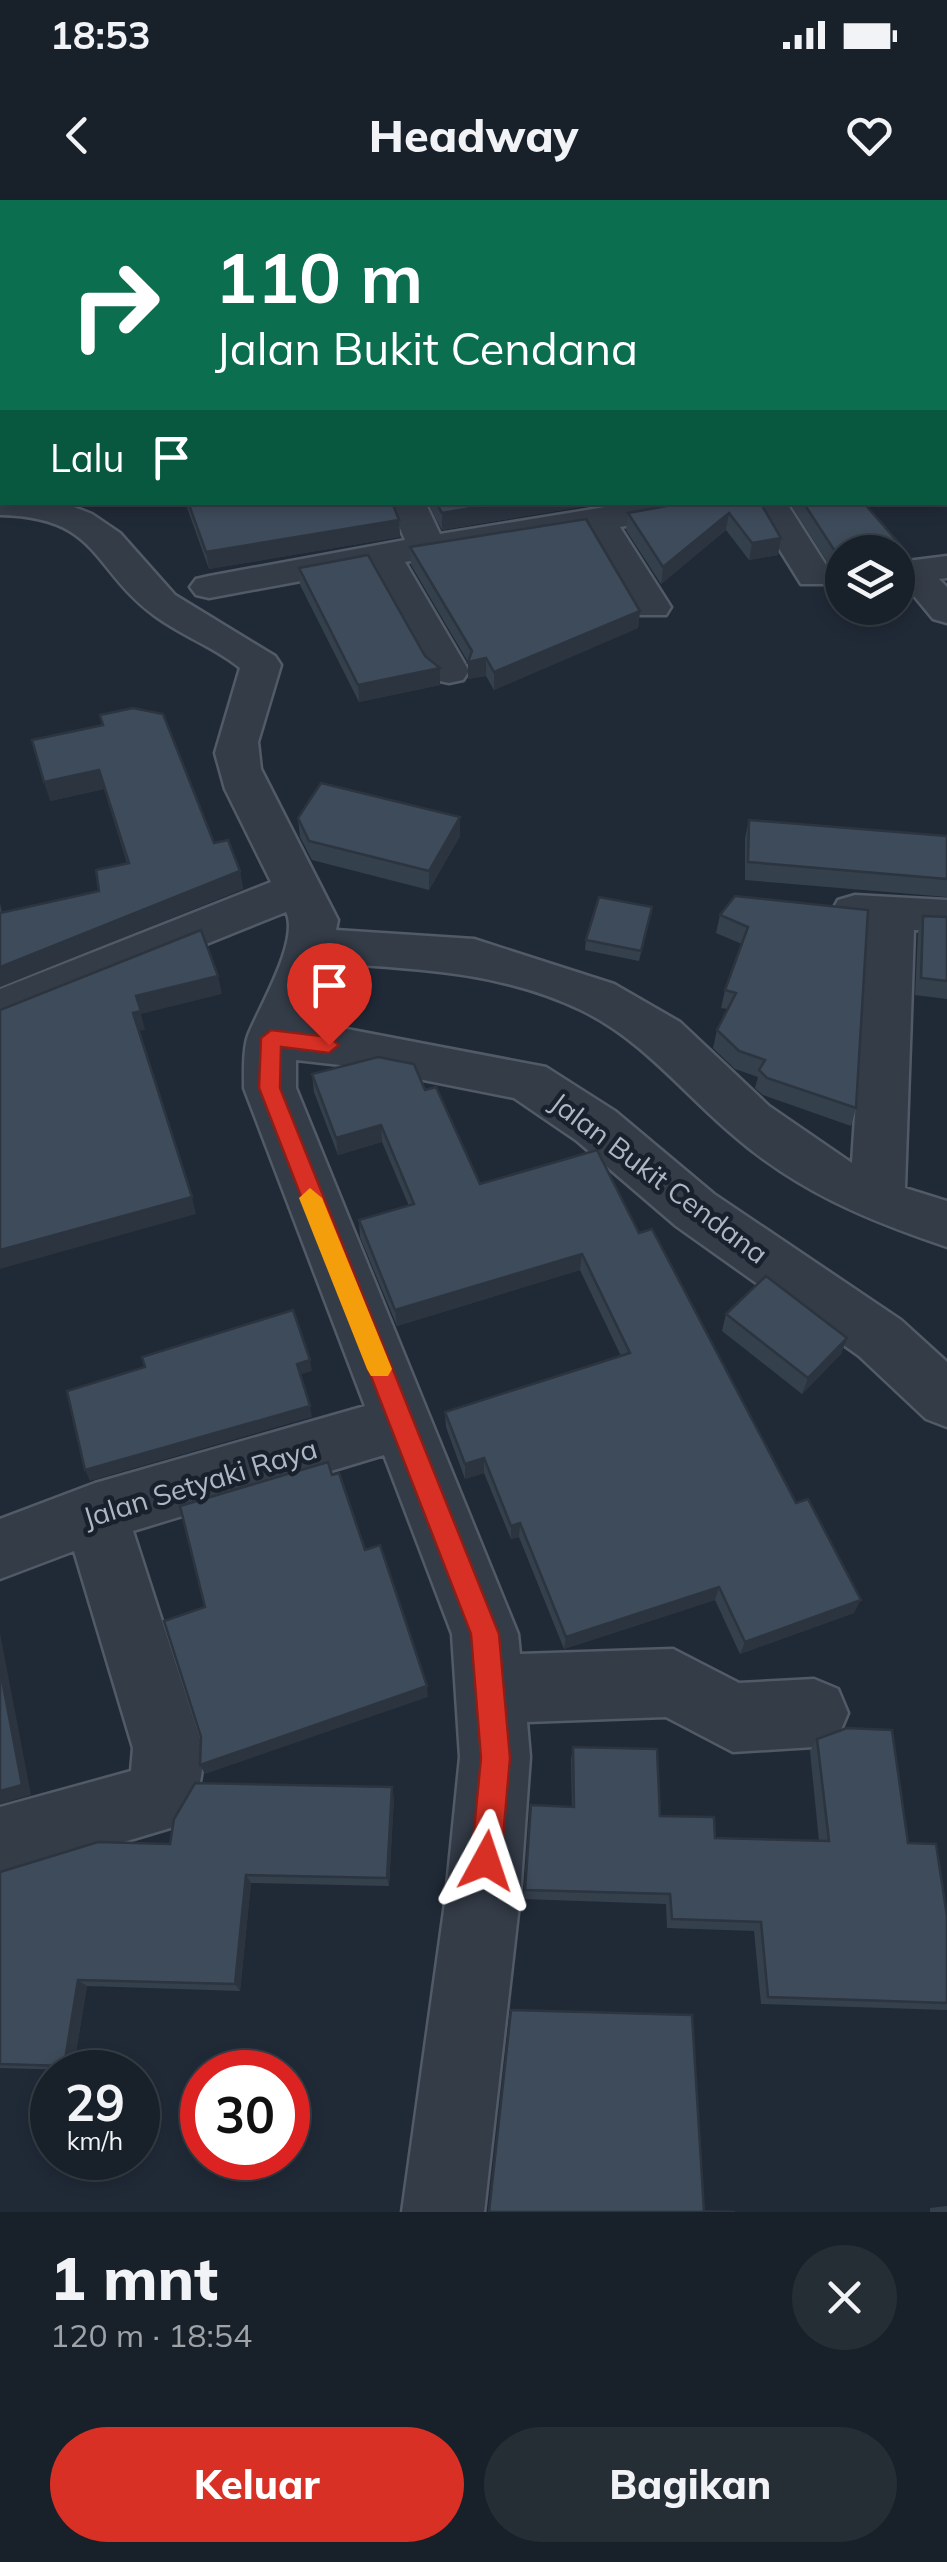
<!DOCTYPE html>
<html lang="id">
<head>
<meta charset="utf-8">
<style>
  :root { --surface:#182029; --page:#252d35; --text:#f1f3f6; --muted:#9fa3a8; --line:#363e46; --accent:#d93025 }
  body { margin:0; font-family:Mulish,sans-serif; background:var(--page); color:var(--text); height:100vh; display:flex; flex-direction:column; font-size:38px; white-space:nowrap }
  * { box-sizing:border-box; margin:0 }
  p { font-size:32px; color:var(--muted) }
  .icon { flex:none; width:55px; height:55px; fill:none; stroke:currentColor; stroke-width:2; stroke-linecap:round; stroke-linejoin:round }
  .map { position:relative; height:2012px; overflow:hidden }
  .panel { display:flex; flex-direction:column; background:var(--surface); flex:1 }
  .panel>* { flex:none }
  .banner { position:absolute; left:0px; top:0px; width:948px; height:305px; box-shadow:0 5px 15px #0003,0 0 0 2px var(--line); background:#0b6e4f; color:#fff; overflow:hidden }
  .fabs { position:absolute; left:825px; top:335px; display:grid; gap:20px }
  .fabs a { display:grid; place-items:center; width:90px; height:90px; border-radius:50%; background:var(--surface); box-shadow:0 5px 15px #0003,0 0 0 2px var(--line); font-size:50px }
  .speed { position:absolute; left:30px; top:1850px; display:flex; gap:20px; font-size:50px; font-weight:700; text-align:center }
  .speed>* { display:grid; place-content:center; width:130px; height:130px; border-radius:50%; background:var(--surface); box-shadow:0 5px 15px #0003,0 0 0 2px var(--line); line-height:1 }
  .speed small { font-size:25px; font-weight:400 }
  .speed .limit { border:15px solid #d22; background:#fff; color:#111 }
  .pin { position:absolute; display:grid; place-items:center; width:85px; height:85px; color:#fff; margin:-102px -42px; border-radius:50% 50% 50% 0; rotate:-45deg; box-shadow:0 0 10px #0007 }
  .pin .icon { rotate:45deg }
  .me { position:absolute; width:110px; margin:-55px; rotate:5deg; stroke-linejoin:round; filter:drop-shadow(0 0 8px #0008) }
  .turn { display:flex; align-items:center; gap:35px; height:210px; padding:0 50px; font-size:45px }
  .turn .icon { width:130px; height:130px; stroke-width:2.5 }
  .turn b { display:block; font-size:70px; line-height:85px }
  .then { display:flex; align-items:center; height:95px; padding:0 50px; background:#0003; gap:20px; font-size:38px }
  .round { display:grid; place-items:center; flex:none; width:105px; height:105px; border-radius:52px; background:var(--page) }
  .head { display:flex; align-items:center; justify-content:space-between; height:170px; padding:0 50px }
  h1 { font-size:60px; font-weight:800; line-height:75px }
  .button { display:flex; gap:20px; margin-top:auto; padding:20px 50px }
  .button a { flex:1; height:115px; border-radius:60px; background:var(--accent); color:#fff; font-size:40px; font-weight:800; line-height:115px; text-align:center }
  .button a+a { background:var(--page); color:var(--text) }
  .status { display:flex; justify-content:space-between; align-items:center; height:70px; padding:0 50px; background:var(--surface); direction:ltr }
  .status svg { height:28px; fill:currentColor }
  header { display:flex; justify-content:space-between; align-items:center; height:130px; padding:0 50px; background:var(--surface); font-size:45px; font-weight:800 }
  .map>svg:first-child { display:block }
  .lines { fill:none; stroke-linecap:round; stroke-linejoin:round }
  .minor-casing { stroke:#515a66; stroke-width:5 }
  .minor { fill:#343c48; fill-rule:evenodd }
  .wall { fill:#35404d }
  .shaded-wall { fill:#2b343f }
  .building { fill:#3e4b5a; stroke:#2b343f; stroke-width:2.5 }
  .route { fill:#d93025; stroke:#8d1f18; stroke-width:2.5 }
  .slow { fill:#f59e0b }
  .labels { text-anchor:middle; stroke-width:9; stroke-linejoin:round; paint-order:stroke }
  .street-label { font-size:28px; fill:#aeb7c5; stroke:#19212c }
</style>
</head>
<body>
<div class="status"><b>18:53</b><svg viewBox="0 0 49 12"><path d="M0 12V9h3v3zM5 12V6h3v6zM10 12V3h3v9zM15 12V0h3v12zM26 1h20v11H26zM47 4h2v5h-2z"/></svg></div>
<header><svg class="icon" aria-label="back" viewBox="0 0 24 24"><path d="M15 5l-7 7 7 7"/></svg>Headway<svg class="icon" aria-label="heart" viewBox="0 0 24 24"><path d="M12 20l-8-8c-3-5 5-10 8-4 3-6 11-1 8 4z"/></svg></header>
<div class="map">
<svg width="947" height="2012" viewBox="0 0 947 2012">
  <rect width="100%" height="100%" fill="#202a37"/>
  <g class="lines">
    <!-- minor casing -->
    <g class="minor-casing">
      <g id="minor">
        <polygon points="200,0 228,0 229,2 202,2"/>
        <rect x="0" y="99" width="2" height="18"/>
        <path d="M 0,293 L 2,302 L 61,302 L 92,314 L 120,333 L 175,395 L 275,456 L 281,465 L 258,542 L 261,569 L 338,720 L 336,730 L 474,739 L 614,784 L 680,822 L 769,906 L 852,963 L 867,728 L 838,722 L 832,711 L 838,700 L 855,695 L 947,700 L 947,732 L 914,730 L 905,988 L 947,1001 L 947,1047 C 867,1020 797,991 733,935 C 681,891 643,840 581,810 C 499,771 416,769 328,763 L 305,821 L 546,867 L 615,911 L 714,994 L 901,1120 L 947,1162 L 947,1227 L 926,1219 L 859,1156 L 676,1026 L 577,941 L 514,898 L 358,867 L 296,860 L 296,888 L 518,1434 L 520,1454 L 673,1449 L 739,1483 L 814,1479 L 838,1489 L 848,1513 L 838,1537 L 814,1547 L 733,1552 L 666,1517 L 527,1522 L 530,1557 L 520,1696 L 484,2012 L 402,2012 L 446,1696 L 460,1557 L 452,1434 L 384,1255 L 133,1331 L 203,1548 C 203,1581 198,1600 177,1626 L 0,1679 L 0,1607 L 131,1571 L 133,1548 L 74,1351 L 0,1379 L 0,1319 L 95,1283 L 365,1206 L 244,888 C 244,871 243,847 249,833 C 260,806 300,739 286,712 L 0,827 L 0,789 L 271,682 L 225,589 L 215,553 L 240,468 C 214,447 182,436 155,416 C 91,369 100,317 0,315 Z"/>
        <polygon points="389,302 425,302 440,334 636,302 724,302 719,310 706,313 620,327 671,407 666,415 638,415 587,332 405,362 469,471 463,480 449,483 435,480 429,471 371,368 209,398 196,395 190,387 196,379 209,376 405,340"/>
        <polygon points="750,302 786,302 833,376 827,384 801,384"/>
        <polygon points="947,356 947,378 939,379 947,387 947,423 933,419 900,379 907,361"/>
      </g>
    </g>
    <!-- minor -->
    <use href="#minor" class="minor"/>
  </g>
  <!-- wall -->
  <g class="wall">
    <polygon points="185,302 392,302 399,320 400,337 209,369"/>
    <polygon points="427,302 610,302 442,330"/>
    <polygon points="760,302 778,355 749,360 726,330 661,384 626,330 628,313"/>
    <polygon points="789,302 863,302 899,365 837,377"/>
    <polygon points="410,347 640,411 638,428 494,490 486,476 468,479 468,462 411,365"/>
    <polygon points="299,368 440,485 359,502 300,385"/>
    <polygon points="100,515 240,671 243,689 0,787 0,703 2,713 99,691 127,663 104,589 50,601 102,525"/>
    <polygon points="460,617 460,636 429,690 312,660 300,637 298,618"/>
    <polygon points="749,620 947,636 947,697 745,680 745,638"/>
    <polygon points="735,696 856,908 851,926 763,895 755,888 758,877 735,869 713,848 717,830 728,809 721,808 725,790 742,744 716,733 720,715"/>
    <polygon points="652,707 639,761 585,750 586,740"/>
    <polygon points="923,716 947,717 947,799 915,795 918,733"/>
    <polygon points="312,874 425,890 480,984 639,1033 796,1303 854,1413 740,1454 715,1400 564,1449 519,1337 511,1339 484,1273 465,1279 446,1227 445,1212 621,1156 580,1070 397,1126 360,1037 359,1020 409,1006 382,942 338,955 314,892"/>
    <polygon points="726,1114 847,1138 841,1154 802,1194 722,1131"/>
    <polygon points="817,1539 908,1643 947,1716 947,1810 761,1804 754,1731 667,1728 666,1704 523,1699 531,1605 572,1607 571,1559 573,1547 660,1616 715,1638 819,1641 810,1551"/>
    <polygon points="394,1597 389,1686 251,1683 240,1791 87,1786 73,1870 0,1868 0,1672 170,1644"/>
    <polygon points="947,2006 947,2012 930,2012 930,2008"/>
  </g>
  <!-- shaded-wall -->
  <g class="shaded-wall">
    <polygon points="506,302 610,302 442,330 442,313"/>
    <polygon points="729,313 726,330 661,384 663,367"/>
    <polygon points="399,320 400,337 209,369 206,352"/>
    <polygon points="781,338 778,355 749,360 752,343"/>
    <polygon points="903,348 899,365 898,352 879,352"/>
    <polygon points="840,359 842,359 842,376 837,377"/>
    <polygon points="640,411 638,428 494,490 494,472"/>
    <polygon points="486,458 486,476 468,479 468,462"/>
    <polygon points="440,468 440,485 359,502 358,485"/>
    <polygon points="99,570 104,589 50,601 44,582"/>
    <polygon points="460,617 460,636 429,690 429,671"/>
    <polygon points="240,671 243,689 0,787 0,767"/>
    <polygon points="218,776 222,794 141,814 145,830 138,831 133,813 136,796"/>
    <polygon points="381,925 382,942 338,955 336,938"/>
    <polygon points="192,997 196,1014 0,1069 0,1050"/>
    <polygon points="582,1054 580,1070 397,1126 395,1110"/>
    <polygon points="847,1138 841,1154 802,1194 808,1178"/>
    <polygon points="310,1160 312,1171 299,1175 297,1164"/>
    <polygon points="310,1206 312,1217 90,1281 85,1270"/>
    <polygon points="484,1258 484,1273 465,1279 465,1264"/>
    <polygon points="520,1323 519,1337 511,1339 511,1326"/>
    <polygon points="719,1387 715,1400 564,1449 566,1437"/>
    <polygon points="861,1400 854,1413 740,1454 745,1442"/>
    <polygon points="0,1433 31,1595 0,1604"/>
    <polygon points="427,1486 428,1497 205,1574 200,1565"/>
    <polygon points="392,1587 394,1597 389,1686 387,1678"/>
    <polygon points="246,1675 251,1683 240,1791 235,1784"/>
    <polygon points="78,1780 87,1786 73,1870 64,1866"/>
  </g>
  <!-- building -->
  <g class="building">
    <polygon points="318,0 525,0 527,2 320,2"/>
    <polygon points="188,302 392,302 399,320 206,352"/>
    <polygon points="436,302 506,302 442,313"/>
    <polygon points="688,302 760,302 781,338 752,343 729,313 663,367 628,313"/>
    <polygon points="803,302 863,302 903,348 879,352 842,352 842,359 840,359"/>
    <polygon points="586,319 640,411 494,472 486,458 468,462 472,451 410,347"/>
    <polygon points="368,355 425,456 440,468 358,485 299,368"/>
    <polygon points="133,508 163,514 214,643 228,640 240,671 0,767 0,713 99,691 96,670 129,663 99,570 44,582 32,540 103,525 100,515"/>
    <polygon points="321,583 460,617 429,671 309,641 298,618"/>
    <polygon points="749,620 947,636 947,679 748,662"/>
    <polygon points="735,696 868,710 856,908 767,878 759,870 765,860 739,851 717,830 736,793 725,790 748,727 720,715"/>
    <polygon points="599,697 652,707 641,751 586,740"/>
    <polygon points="923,716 947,717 947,781 921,778"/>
    <polygon points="201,730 218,776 136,796 141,811 133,813 192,997 0,1050 0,810"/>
    <polygon points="378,857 414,864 425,890 436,887 480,984 597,950 639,1033 652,1029 796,1303 808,1299 861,1400 745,1442 719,1387 566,1437 520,1323 511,1326 484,1258 465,1264 445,1212 630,1153 582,1054 395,1110 359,1020 414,1004 381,925 336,938 312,874"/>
    <polygon points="766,1076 847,1138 808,1178 726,1114"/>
    <polygon points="293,1110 310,1160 297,1164 310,1206 85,1270 67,1191 145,1167 142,1157"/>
    <polygon points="328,1262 332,1275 339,1273 365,1350 380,1345 427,1486 200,1565 201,1537 164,1421 205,1407 180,1306"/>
    <polygon points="0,1469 22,1585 0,1591"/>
    <polygon points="847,1528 892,1530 908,1643 936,1644 947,1716 947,1803 768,1797 761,1722 672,1719 670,1694 525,1690 531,1605 574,1607 573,1547 657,1549 660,1616 714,1617 715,1638 829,1641 817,1539"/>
    <polygon points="195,1583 392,1587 387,1678 246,1675 235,1784 78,1780 64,1866 0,1864 0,1672 98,1642 170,1644 174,1619"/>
    <polygon points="511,1810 692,1815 704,2011 735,2012 489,2012"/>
  </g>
  <!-- route -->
  <polygon class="route" points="271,830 329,837 339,845 329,853 281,847 280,888 499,1434 510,1558 501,1661 497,1672 486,1676 476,1672 471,1661 481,1558 471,1434 259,888 261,838"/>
  <!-- slow -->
  <polygon class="slow" points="310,988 322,998 392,1169 388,1176 371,1176 367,1169 299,998"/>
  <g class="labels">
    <!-- street labels -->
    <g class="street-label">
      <text transform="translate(659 978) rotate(37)" y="10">Jalan Bukit Cendana</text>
      <text transform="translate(200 1283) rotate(-17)" y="10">Jalan Setyaki Raya</text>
    </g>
  </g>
</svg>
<div class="fabs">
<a><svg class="icon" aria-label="layers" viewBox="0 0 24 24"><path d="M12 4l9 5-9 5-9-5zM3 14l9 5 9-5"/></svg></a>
</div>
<div class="speed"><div>29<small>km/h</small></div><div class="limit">30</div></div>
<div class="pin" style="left:329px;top:845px;background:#d93025"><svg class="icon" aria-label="arrive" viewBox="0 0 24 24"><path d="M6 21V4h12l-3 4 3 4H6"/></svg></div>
<svg class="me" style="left:486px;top:1661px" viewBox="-20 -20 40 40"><path d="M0-17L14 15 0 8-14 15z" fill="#d93025" stroke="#fff" stroke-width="4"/></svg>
<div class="banner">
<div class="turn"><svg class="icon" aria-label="right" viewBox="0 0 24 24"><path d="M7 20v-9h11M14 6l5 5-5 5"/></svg><div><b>110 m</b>Jalan Bukit Cendana</div></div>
<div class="then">Lalu<svg class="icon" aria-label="arrive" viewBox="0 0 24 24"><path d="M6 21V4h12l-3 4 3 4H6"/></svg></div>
</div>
</div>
<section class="panel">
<div class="head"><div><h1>1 mnt</h1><p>120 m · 18:54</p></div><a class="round"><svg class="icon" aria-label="close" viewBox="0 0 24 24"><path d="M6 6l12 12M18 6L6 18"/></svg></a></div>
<div class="button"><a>Keluar</a><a>Bagikan</a></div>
</section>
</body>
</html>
